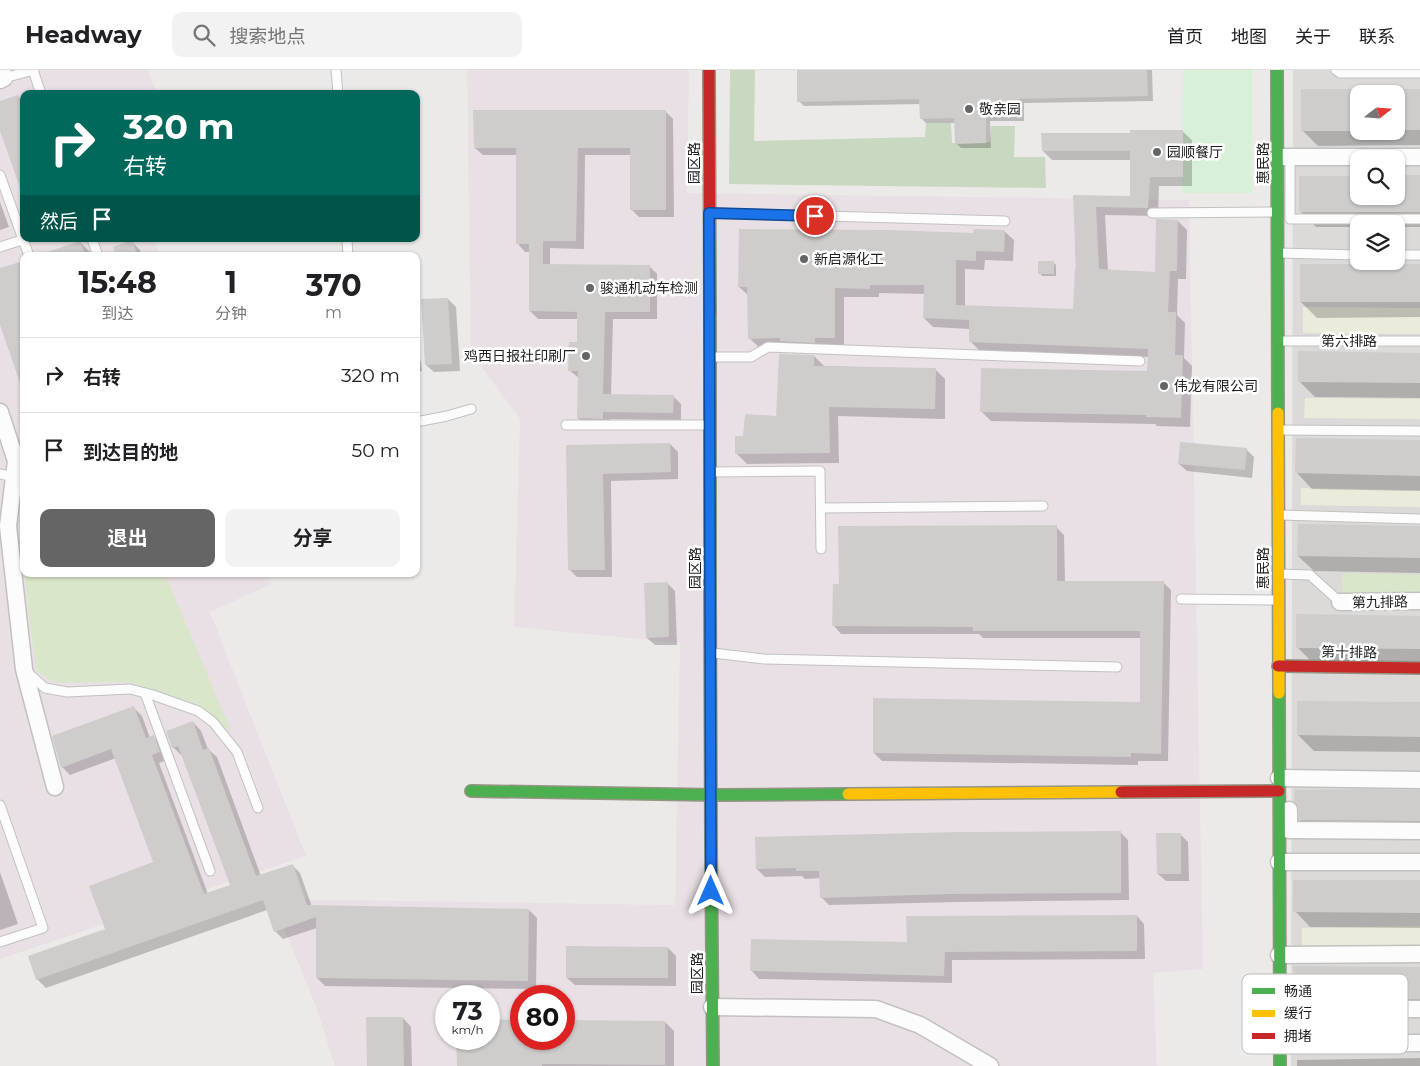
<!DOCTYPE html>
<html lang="zh">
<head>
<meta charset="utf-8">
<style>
  :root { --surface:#fff; --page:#f2f2f2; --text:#202124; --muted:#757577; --line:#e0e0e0; --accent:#666565 }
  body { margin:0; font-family:Montserrat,"Noto Sans SC",sans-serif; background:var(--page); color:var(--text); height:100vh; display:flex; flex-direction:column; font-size:19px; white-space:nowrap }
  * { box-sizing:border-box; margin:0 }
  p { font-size:16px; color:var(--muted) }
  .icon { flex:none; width:28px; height:28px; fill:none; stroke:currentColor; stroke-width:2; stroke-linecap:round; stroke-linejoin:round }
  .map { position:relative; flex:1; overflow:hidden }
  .details { position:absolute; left:20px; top:182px; width:400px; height:325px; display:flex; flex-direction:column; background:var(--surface); border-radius:10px; box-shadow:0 1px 4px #0004 }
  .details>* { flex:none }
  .guide { position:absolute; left:20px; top:20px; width:400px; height:152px; border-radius:10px; box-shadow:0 1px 4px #0004; background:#00695c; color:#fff; overflow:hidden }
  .needle { width:32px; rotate:73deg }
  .fabs { position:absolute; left:1350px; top:15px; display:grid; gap:10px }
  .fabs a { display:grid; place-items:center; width:55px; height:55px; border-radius:10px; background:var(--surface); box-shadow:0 1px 4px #0004; font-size:25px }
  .speed { position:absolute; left:435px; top:915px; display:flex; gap:10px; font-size:25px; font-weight:700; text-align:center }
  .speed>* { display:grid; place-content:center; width:65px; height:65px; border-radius:50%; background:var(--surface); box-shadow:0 1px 4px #0004; line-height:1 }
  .speed small { font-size:12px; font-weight:400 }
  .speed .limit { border:8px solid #d22; background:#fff; color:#111 }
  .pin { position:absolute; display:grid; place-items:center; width:42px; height:42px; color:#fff; margin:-21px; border:2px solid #fff; border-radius:50%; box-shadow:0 1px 5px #0007 }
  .me { position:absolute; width:55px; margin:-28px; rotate:0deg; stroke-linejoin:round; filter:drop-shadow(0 0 4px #0008) }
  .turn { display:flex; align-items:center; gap:18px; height:105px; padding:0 20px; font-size:22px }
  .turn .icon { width:65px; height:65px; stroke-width:2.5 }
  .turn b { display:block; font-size:35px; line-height:42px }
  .then { display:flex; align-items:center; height:48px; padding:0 20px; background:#0003; gap:10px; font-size:19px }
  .eta { display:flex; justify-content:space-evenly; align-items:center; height:85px; text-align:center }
  .eta b { font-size:30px; font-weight:700; line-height:35px }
  .primary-button { display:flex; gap:10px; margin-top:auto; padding:10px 20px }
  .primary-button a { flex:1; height:58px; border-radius:10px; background:var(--accent); color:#fff; font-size:20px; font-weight:700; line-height:58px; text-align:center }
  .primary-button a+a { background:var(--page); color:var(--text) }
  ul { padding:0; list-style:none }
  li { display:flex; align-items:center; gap:15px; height:75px; padding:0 20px; border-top:1px solid var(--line) }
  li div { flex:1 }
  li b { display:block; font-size:19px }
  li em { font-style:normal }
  header { display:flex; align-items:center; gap:30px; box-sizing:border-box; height:70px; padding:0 25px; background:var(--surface); border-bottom:1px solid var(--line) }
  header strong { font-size:24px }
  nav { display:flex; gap:28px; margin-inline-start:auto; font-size:18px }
  .search { width:350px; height:45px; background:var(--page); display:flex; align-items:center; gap:12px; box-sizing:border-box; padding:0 18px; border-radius:10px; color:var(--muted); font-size:19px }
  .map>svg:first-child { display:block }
  .residential { fill:#dbdad9; fill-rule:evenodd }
  .industrial { fill:#e9e0e6; fill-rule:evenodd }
  .farmland { fill:#ebebdc }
  .grass { fill:#dae6ca }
  .forest { fill:#c9d8c0 }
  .park { fill:#d8f0d7 }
  .shadow { fill:#0003; fill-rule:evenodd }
  .building { fill:#cfcdcb }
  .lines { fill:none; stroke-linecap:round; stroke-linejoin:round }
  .lane-casing { stroke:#c2c1c0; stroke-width:11 }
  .street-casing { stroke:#c2c1c0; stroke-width:19 }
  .fast-casing { stroke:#939482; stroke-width:14 }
  .slow-casing { stroke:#939482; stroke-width:14 }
  .jam-casing { stroke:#939482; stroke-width:14 }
  .lane { stroke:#fcfcfc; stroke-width:9 }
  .street { stroke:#fcfcfc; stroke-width:16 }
  .fast { stroke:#4caf50; stroke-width:11 }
  .slow { stroke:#ffc107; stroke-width:11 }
  .jam { stroke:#c62828; stroke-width:11 }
  .route-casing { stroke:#114b97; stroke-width:12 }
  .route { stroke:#1a73e8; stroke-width:9 }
  .poi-dot { fill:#666565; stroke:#fff; stroke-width:2 }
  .labels { text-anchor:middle; stroke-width:5; stroke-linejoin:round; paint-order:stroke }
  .poi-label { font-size:14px; fill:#1e1e1e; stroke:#fff; text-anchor:start }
  .street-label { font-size:14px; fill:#1e1e1e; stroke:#fff }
  .key { fill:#fff; stroke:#bcbcbc; stroke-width:1 }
  .key-label { font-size:14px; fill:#1e1e1e }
</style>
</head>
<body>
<header>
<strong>Headway</strong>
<div class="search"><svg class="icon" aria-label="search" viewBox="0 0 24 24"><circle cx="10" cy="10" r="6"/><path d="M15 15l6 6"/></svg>搜索地点</div>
<nav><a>首页</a><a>地图</a><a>关于</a><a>联系</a></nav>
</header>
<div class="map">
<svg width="1420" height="996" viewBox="0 0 1420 996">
  <rect width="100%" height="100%" fill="#eceae8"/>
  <!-- residential -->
  <path class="residential" d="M 1293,0 L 1420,0 L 1420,996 L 1291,996 ZM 1359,24 L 1396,24 L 1396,61 L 1359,61 ZM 1359,89 L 1396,89 L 1396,126 L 1359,126 ZM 1359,154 L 1396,154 L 1396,191 L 1359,191 Z"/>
  <!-- industrial -->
  <g class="industrial">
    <polygon points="0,0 148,0 157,24 24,24 24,169 154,169 160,186 24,186 24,504 268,504 271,514 210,542 306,786 0,889"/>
    <path d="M 467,0 L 689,0 L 687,123 L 1189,130 L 1203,899 L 1153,903 L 1157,996 L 335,996 L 315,934 L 272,829 L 675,835 L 680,573 L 514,557 L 520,349 L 471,283 ZM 446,926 L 489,926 L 489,969 L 446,969 ZM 521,926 L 564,926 L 564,969 L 521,969 Z"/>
  </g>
  <!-- farmland -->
  <g class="farmland">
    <polygon points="1303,237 1420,238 1420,264 1303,263"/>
    <polygon points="1305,328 1420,329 1420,349 1304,348"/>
    <polygon points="1301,418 1420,420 1420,437 1301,435"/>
    <polygon points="1420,856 1420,876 1302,878 1302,858"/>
  </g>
  <!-- grass -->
  <g class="grass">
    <polygon points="1342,503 1420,505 1420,524 1342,523"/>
    <polygon points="24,504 165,504 232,663 197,634 128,612 55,613 36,601"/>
  </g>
  <!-- forest -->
  <polygon class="forest" points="730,0 755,0 754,71 925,67 926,53 951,53 952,73 990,72 991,56 1015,56 1014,87 1045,87 1046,118 729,114"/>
  <!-- park -->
  <polygon class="park" points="1183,0 1252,0 1252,123 1182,123"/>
  <!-- shadow -->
  <g class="shadow">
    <polygon points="798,0 1152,0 1153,31 1024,33 1024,51 990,51 991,78 961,78 956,73 955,53 926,53 921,48 921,34 804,36 799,31"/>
    <path d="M 1302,20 L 1420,20 L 1420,75 L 1318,76 L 1302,60 ZM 1359,24 L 1396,24 L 1396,61 L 1359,61 Z"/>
    <polygon points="17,26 24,32 24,123 0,58 0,32"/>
    <polygon points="665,41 673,49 674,147 639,147 631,139 631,85 585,85 584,179 550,178 550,196 649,196 657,204 657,249 613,249 611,325 673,326 681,334 681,350 610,349 610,356 586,356 578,348 579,308 569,300 578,273 578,249 538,249 530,241 531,182 525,182 518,174 517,85 483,85 475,78"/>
    <polygon points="1182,61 1192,70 1192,116 1159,116 1158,146 1105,145 1108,201 1156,203 1178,151 1187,160 1186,209 1178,209 1177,245 1185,253 1184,288 1192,296 1190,357 1157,356 1155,354 991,351 982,342 1148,302 1149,287 979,280 970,271 970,259 933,257 924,248 925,224 879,223 879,227 844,227 844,277 759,277 749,268 749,226 739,217 975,164 1004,161 1014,170 1013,191 985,190 984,200 965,199 965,237 1074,240 1076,199 1074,126 1132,128 1131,90 1052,90 1043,81 1131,65"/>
    <polygon points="1420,106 1420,157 1396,157 1396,154 1359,154 1359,157 1316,157 1300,141 1359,126 1396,126"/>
    <polygon points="0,132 9,157 0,160"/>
    <polygon points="80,172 91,183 92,186 46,186 46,184"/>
    <polygon points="132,172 140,180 142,186 118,186 115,178"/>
    <polygon points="1054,193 1056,195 1056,206 1042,206 1040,203"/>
    <polygon points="1420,195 1420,247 1317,248 1301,232"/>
    <polygon points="448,229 456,237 460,301 434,302 426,295"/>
    <polygon points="1420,284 1420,328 1315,327 1299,311"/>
    <polygon points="814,286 824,296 935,299 945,309 945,349 838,346 839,393 747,394 737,384 745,367 777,347"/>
    <polygon points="416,287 421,292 422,301 416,302"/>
    <polygon points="1420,371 1420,421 1312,419 1297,403"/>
    <polygon points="670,374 678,382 678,409 611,411 612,507 577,507 569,499 567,376"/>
    <polygon points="1246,379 1254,387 1252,408 1187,401 1179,394"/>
    <polygon points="1056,457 1064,465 1065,512 1163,512 1171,520 1168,691 1138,691 1138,695 882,691 874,683 1141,633 1142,568 983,568 979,564 841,564 834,556 840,515"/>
    <polygon points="1420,458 1420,503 1314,501 1298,486"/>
    <polygon points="667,513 675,521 677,575 655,575 647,568"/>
    <polygon points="1420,546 1420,594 1313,593 1297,577"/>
    <polygon points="1420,634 1420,682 1314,681 1298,665"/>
    <polygon points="133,637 142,646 150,668 153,667 162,675 167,690 159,693 208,824 231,816 183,685 181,685 173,677 193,652 201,661 208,679 217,687 261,806 292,795 300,803 312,837 529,840 537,848 536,919 325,916 317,908 317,858 283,869 275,861 267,840 46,918 37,909 107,860 155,792 116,688 70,705 62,697"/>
    <polygon points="1420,720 1420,766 1316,765 1300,750"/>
    <polygon points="1120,762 1128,770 1129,830 958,832 829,835 821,827 821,808 805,809 802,806 765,807 757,799"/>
    <polygon points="1180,764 1188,772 1189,811 1166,811 1158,804"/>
    <polygon points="0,802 18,854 0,860"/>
    <polygon points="1420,811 1420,858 1310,857 1295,841"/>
    <polygon points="1137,846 1144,854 1145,889 952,890 952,913 759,909 752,901 908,874"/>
    <polygon points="668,878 676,886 676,916 575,915 567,908"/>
    <polygon points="1420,898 1420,944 1311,945 1295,929"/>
    <polygon points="403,948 411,957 412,996 368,996"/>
    <polygon points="489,948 494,948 497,951 521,951 521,969 564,969 564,951 665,952 674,961 674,996 458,996 458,969 489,969"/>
    <polygon points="1420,988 1420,996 1297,996 1297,990"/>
  </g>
  <!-- building -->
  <g class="building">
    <polygon points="797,0 1147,0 1148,26 1019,29 1020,46 986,47 986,73 955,74 954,48 920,49 919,29 797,32"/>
    <rect x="1301" y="19" width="58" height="42"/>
    <rect x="1396" y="19" width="24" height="41"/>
    <polygon points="18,25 24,41 24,122 22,123 0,61 0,31"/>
    <polygon points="473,40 666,40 666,140 630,140 630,78 578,78 576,171 543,171 543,194 650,195 650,242 605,242 603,324 674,325 673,343 603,342 603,349 577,348 578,301 568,301 569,272 577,272 577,242 529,241 529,174 516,174 516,78 474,78"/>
    <polygon points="1130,60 1183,60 1183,107 1150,107 1148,138 1096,137 1099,199 1155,202 1156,149 1178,150 1177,201 1170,201 1168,242 1176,242 1175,285 1183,285 1181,348 1146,347 1146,345 980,342 981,298 1147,301 1148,279 969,272 969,250 923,248 924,215 870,215 870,219 835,218 835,268 815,268 815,273 780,271 780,268 748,269 747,217 738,217 739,159 889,160 973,163 974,159 1005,160 1004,182 976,181 976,191 956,190 956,235 1073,239 1075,198 1076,198 1073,125 1130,126 1130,81 1042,81 1041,63 1130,63"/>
    <polygon points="1396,105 1420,105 1420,142 1299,142 1299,106 1359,106 1359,126 1396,126"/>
    <polygon points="132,170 138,186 116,186 113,177"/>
    <polygon points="80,171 86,186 42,186 41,184"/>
    <rect x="1038" y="191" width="16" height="13"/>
    <polygon points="20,192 24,203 24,318 22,319 0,255 0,198"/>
    <rect x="1300" y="194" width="120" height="38"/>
    <polygon points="448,228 452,294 425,295 421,229"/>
    <polygon points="1298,281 1420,283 1420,313 1298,312"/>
    <polygon points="779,284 814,285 814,296 936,298 935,339 829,337 830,383 735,384 735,366 743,366 745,344 776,346"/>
    <polygon points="1296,368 1420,370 1420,406 1295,403"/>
    <polygon points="1180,372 1247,378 1245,400 1178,394"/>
    <polygon points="670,373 671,402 603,404 605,500 568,500 566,375"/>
    <polygon points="1298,454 1420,456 1420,488 1297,486"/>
    <polygon points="1057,455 1057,511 1164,511 1161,684 1131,683 1131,687 873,683 873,628 1140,632 1140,561 973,561 973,557 832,556 833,514 839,514 838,456"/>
    <polygon points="668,512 669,567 646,568 644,513"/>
    <polygon points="1296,544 1420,546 1420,579 1296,578"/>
    <polygon points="1297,631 1420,632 1420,667 1297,665"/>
    <polygon points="134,636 146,668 154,665 160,682 152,685 204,824 230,815 178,676 172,678 166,661 193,651 203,680 209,678 256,806 293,794 307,835 529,839 528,911 316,908 316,847 274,862 263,830 36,910 28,886 105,859 89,816 153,792 111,679 61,698 52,666"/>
    <polygon points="1375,719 1420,720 1420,751 1299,750 1299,740 1297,735 1294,732 1295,720"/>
    <polygon points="1121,761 1121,823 949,824 820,828 819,801 796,801 796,798 756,799 755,767 958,762"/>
    <polygon points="1156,763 1181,763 1181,804 1157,804"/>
    <polygon points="1293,810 1420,810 1420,843 1293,842"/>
    <polygon points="1137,845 1137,881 945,882 944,906 750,901 751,869 907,872 906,846"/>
    <polygon points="566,876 668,877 668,908 566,908"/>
    <polygon points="1293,896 1420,897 1420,929 1294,930"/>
    <polygon points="366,947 403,947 404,996 367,996"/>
    <polygon points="489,949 521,950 521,969 564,969 564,950 665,951 665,995 542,994 542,996 457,996 456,969 489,969"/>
  </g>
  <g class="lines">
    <!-- lane casing -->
    <g class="lane-casing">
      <g id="lane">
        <polyline points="33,0 41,24"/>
        <polyline points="336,0 338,24"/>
        <polyline points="1336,0 1340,3 1420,3"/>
        <polyline points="4,8 34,0"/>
        <polyline points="1290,87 1290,149 1420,149"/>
        <polyline points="0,105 29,186"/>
        <polyline points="712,143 1005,151"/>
        <polyline points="1152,143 1277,142"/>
        <polyline points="92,169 98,186"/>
        <polyline points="347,169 348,186"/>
        <polyline points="0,177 25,169"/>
        <polyline points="1279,183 1359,185"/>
        <polyline points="1396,185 1420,185"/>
        <polyline points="1278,271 1420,271"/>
        <polyline points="712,287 751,287 768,277 1140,291"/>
        <polyline points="416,352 447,346 471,339"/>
        <polyline points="566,355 707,355"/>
        <polyline points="1278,360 1420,361"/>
        <polyline points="713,402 820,401 821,479"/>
        <polyline points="0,404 14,407"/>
        <polyline points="821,438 1043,436"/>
        <polyline points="1280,445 1420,449"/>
        <polyline points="1280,504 1310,505 1340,532"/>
        <polyline points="1181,529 1278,530"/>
        <polyline points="713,583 764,589 1117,597"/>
        <polyline points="26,601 45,618 67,622 130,619 153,625 198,641 213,652 237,682 258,738"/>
        <polyline points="145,623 210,801"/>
        <polyline points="0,735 43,858 0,872"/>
      </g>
    </g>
    <!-- street casing -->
    <g class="street-casing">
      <g id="street">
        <polyline points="0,10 4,8 2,0"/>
        <polyline points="1278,87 1420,87"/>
        <polyline points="0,342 16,391 8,456 24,599 55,717"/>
        <polyline points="1340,532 1420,531"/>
        <polyline points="1279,708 1420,710"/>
        <polyline points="1289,740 1289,760 1420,761"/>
        <polyline points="1279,792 1420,792"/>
        <polyline points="1279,885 1420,884"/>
        <polyline points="712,937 876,939 920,955 990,996"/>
        <polyline points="1279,940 1420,939"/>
        <polyline points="1298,974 1420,973"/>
      </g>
    </g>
    <!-- fast casing -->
    <g class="fast-casing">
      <g id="fast">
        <polyline points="1277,0 1278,343"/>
        <polyline points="710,242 710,519"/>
        <polyline points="1279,623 1280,996"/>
        <polyline points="471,721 716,725 848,724"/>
        <polyline points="711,774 713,996"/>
      </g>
    </g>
    <!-- slow casing -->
    <g class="slow-casing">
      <g id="slow">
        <polyline points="1278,343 1279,623"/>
        <polyline points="710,519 711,774"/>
        <polyline points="848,724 1121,722"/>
      </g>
    </g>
    <!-- jam casing -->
    <g class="jam-casing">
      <g id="jam">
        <polyline points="709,0 710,242"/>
        <polyline points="1278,596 1420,598"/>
        <polyline points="1121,722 1279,721"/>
      </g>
    </g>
    <!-- lane -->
    <use href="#lane" class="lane"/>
    <!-- street -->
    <use href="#street" class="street"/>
    <!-- fast -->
    <use href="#fast" class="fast"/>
    <!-- slow -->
    <use href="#slow" class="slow"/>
    <!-- jam -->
    <use href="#jam" class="jam"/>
  </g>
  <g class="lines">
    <!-- route casing -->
    <g class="route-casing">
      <polyline id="route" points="711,821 709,143 815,146"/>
    </g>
    <!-- route -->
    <use href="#route" class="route"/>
  </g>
  <!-- markers -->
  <g class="poi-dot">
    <circle cx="969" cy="39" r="5"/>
    <circle cx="1157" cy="82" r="5"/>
    <circle cx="804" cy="189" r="5"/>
    <circle cx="590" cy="218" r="5"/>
    <circle cx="586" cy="286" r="5"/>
    <circle cx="1164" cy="316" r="5"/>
  </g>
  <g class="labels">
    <!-- poi labels -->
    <g class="poi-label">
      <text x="979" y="44">敬亲园</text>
      <text x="1167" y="87">园顺餐厅</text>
      <text x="814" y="194">新启源化工</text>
      <text x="600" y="223">骏通机动车检测</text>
      <text x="576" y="291" text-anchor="end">鸡西日报社印刷厂</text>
      <text x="1174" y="321">伟龙有限公司</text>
    </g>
    <!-- street labels -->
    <g class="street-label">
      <text transform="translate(694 93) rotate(-90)" y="5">园区路</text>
      <text transform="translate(1263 93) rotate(-90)" y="5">惠民路</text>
      <text x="1349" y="276">第六排路</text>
      <text transform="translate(695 498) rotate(-90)" y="5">园区路</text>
      <text transform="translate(1263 498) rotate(-90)" y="5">惠民路</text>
      <text transform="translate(1380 532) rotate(-1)" y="5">第九排路</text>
      <text transform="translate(1349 582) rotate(1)" y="5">第十排路</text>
      <text transform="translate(697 903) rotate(-90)" y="5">园区路</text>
    </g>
  </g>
  <!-- legend -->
  <rect x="1242" y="904" width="166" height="80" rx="8" class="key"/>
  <rect x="1252" y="918" width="23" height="6" fill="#4caf50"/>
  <rect x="1252" y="940" width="23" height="7" fill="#ffc107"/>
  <rect x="1252" y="963" width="23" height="6" fill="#c62828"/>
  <g class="key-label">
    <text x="1284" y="926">畅通</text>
    <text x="1284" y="948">缓行</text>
    <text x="1284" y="971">拥堵</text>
  </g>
</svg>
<div class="fabs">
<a><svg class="needle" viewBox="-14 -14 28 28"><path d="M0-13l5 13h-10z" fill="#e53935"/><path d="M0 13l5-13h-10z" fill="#757577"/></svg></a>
<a><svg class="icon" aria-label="search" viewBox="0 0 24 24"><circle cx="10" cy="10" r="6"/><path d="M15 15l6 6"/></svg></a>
<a><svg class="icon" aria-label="layers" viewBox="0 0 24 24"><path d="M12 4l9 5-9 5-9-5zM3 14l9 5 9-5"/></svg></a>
</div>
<div class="speed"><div>73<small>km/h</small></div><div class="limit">80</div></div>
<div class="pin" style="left:815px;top:146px;background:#d93025"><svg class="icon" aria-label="arrive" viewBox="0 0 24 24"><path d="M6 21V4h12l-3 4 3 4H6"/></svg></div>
<svg class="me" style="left:711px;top:821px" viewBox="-20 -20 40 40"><path d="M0-17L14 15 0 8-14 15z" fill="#1a73e8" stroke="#fff" stroke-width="4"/></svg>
<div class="guide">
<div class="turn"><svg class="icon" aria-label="right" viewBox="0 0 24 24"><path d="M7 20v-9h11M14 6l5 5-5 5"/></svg><div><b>320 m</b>右转</div></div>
<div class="then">然后<svg class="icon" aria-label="arrive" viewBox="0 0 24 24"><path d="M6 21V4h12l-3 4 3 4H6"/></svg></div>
</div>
<section class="details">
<div class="eta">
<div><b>15:48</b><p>到达</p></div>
<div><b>1</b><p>分钟</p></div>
<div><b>370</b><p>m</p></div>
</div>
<ul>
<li><svg class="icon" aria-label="right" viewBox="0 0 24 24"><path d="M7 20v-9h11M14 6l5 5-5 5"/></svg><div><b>右转</b></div><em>320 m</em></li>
<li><svg class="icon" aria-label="arrive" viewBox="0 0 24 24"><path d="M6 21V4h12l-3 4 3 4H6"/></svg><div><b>到达目的地</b></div><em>50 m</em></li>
</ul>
<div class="primary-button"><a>退出</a><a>分享</a></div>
</section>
</div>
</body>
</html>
